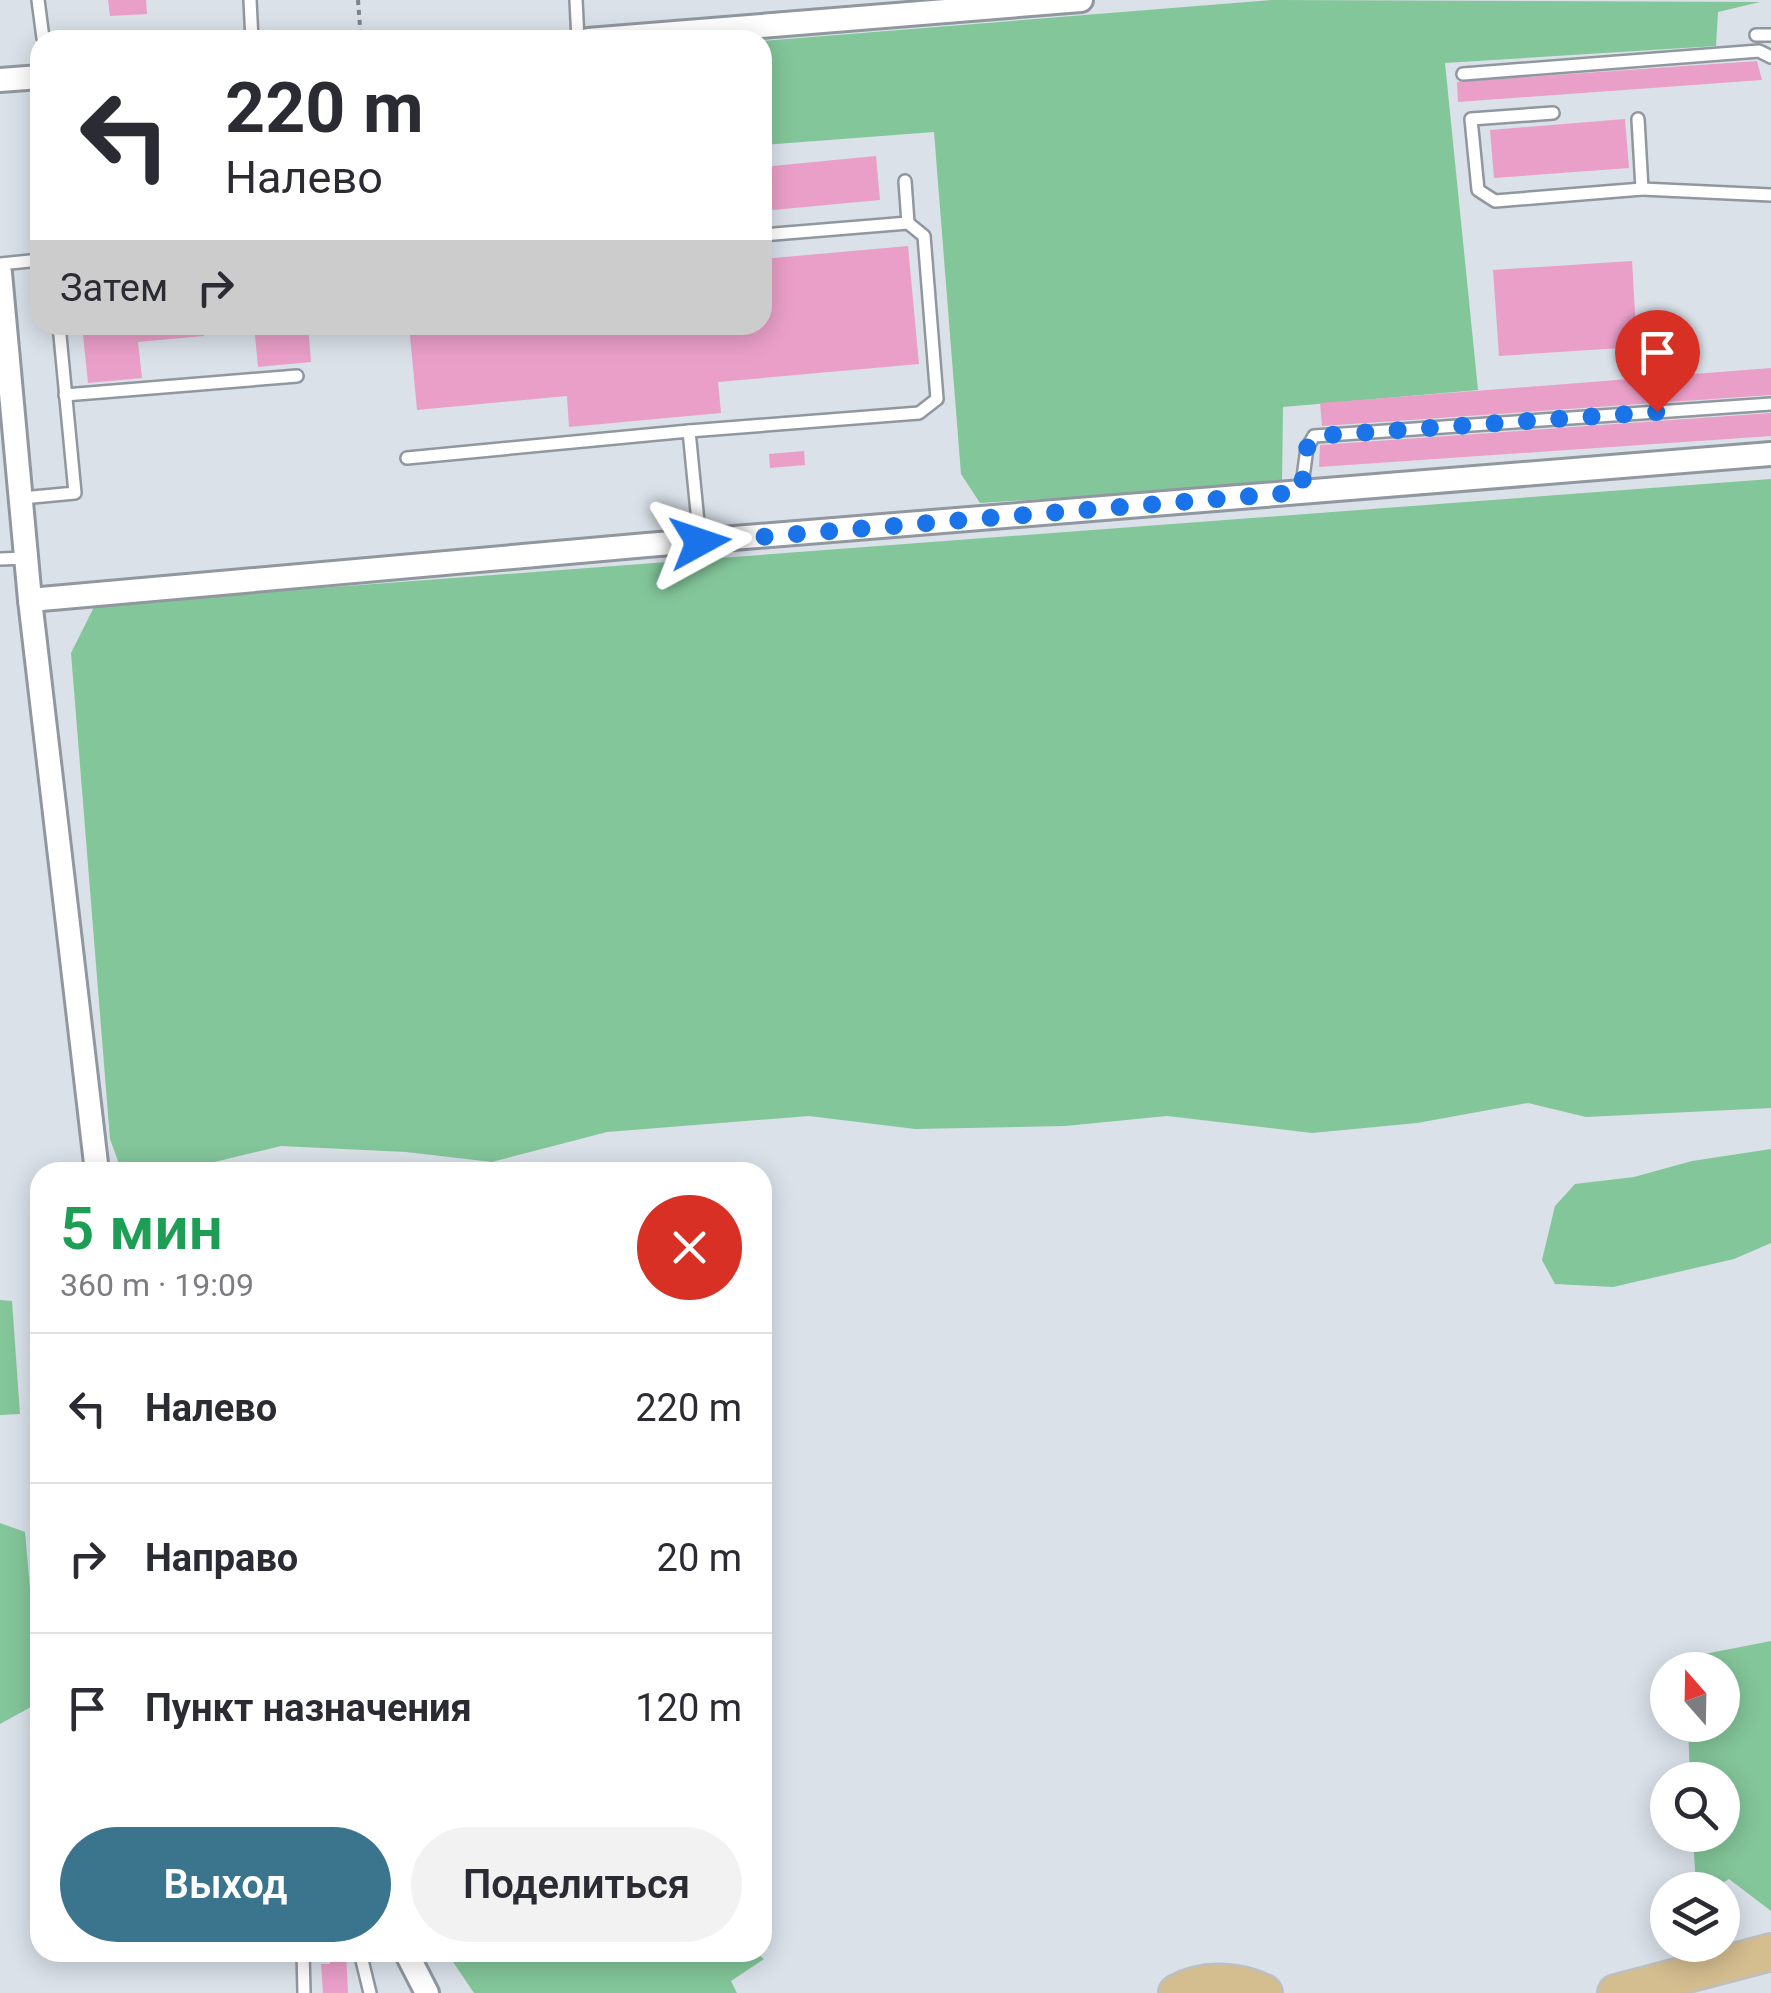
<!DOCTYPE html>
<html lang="ru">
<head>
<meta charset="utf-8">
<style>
  :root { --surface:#fff; --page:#f2f2f3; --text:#2b2b33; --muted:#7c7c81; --line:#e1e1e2; --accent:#3a748d }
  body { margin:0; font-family:Roboto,sans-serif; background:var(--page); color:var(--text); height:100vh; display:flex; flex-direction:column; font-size:38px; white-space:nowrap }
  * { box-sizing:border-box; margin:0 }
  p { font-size:32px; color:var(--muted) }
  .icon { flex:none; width:55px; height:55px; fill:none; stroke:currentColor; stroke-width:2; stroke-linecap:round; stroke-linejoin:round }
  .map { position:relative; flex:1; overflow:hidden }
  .side { position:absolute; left:30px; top:1162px; width:742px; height:800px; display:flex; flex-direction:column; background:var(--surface); border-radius:30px; box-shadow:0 5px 25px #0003 }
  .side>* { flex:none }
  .guide { position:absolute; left:30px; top:30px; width:742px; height:305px; border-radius:30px; box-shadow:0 5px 25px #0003; background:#fff; color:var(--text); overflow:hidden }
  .needle { width:65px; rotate:340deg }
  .fabs { position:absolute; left:1650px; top:1652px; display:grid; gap:20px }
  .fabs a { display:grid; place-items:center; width:90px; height:90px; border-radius:50%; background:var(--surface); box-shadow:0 5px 25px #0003; font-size:50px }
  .pin { position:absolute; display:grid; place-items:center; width:85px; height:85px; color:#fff; margin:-102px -42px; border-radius:50% 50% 50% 0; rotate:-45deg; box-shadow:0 0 10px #0007 }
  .pin .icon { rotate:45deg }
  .me { position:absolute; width:110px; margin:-55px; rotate:85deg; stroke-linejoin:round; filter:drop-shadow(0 0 8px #0008) }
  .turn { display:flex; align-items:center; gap:35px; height:210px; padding:0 30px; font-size:45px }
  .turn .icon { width:130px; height:130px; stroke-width:2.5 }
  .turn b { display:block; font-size:70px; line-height:85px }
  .then { display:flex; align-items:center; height:95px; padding:0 30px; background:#0003; gap:20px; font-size:38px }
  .round { display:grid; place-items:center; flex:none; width:105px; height:105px; border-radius:52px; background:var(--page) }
  .headline { display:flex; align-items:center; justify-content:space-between; height:170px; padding:0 30px }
  h1 { font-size:60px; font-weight:600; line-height:75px; color:#1e9e55 }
  .button { display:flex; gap:20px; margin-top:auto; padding:20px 30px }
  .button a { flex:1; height:115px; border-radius:60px; background:var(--accent); color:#fff; font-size:40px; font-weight:600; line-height:115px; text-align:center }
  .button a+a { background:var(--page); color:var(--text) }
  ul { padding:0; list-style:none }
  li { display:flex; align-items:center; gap:30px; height:150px; padding:0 30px; border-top:2px solid var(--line) }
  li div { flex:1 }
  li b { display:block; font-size:38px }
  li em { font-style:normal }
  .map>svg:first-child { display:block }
  .green { fill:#83c699 }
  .building { fill:#ea9fc8 }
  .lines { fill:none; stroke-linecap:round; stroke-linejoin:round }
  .service-casing { stroke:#91979f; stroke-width:16 }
  .minor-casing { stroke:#91979f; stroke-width:28 }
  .primary-casing { stroke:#bdbebf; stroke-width:40 }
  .path { stroke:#7d8288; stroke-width:4; stroke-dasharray:5 5; stroke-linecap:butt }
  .service { stroke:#fff; stroke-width:11 }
  .minor { stroke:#fff; stroke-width:22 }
  .primary { stroke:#d4bd8f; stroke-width:35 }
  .route { stroke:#1a73e8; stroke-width:18; stroke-dasharray:0 32.4 }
</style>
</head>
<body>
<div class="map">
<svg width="1771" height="1993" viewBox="0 0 1771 1993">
  <rect width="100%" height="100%" fill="#dae1e9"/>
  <!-- green -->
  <g class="green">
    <polygon points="1272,0 1760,2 1718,12 1716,46 1445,63 1478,390 1283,407 1282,484 980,503 961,474 934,132 763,145 762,41"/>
    <polygon points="1771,479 1771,1108 1586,1117 1528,1103 1417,1123 1312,1133 1167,1116 1065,1126 915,1129 809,1116 607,1132 492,1162 406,1152 281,1146 173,1172 122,1172 110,1139 71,653 95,605"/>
    <polygon points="1771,1149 1771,1243 1734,1259 1613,1287 1555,1284 1542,1260 1555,1206 1575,1184 1634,1177 1692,1161"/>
    <polygon points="0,1300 12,1301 20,1414 0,1415"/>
    <polygon points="0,1523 25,1532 40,1702 0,1724"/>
    <polygon points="1771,1641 1771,1911 1729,1879 1713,1889 1696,1888 1693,1835 1722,1835 1722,1780 1690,1780 1688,1725 1722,1725 1722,1670 1685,1670 1684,1658"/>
    <polygon points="624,1953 674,1956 755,1952 764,1959 731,1981 737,1993 474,1993 447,1953"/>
  </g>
  <!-- building -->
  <g class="building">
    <polygon points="108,0 146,0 147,14 110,16"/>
    <polygon points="1757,61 1762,80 1458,102 1457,82"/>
    <polygon points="1625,119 1629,168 1494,178 1490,130"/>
    <polygon points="876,156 880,200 762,211 762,167"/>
    <polygon points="908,246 919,364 718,382 721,413 569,427 567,396 417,410 409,325 762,325 762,259"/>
    <polygon points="1632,261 1637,347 1499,356 1493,270"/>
    <polygon points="82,325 204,325 204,336 138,342 142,378 88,383"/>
    <polygon points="254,325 308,325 311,362 258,367"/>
    <polygon points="1771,368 1771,395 1322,426 1320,403"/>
    <polygon points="1771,413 1771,436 1319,467 1320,445"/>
    <polygon points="804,451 805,465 770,468 769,454"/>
    <polygon points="330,1952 346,1952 348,1993 323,1993 321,1964 330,1964"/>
  </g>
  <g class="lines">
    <!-- service casing -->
    <g class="service-casing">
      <g id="service">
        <polyline points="38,0 43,38"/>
        <polyline points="250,0 252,40"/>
        <polyline points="576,0 578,40"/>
        <polyline points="1756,35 1771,35"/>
        <polyline points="1463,74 1759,51 1771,57"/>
        <polyline points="1553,113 1471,119 1478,190 1495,201 1642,189"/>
        <polyline points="1638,119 1642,189 1771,195"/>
        <polyline points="905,181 908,223"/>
        <polyline points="0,264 40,260"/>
        <polyline points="65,395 297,376"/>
        <polyline points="689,431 919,413 937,399 924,236 908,223 762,235"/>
        <polyline points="407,458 689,431 700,542"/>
        <polyline points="1301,492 1307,448 1314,436 1771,404"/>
        <polyline points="22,498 75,493 59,325"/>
        <polyline points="0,559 27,558"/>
        <polyline points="303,1952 304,1993"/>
        <polyline points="360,1952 370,1993"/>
      </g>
    </g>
    <!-- minor casing -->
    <g class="minor-casing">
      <g id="minor">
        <polyline points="588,40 1081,0"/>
        <polyline points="0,80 40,77"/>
        <polyline points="0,273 30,600 97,1172"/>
        <polyline points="30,600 647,545 1771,454"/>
        <polyline points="406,1952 427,1993"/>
      </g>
    </g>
    <!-- primary casing -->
    <g class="primary-casing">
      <g id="primary">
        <path d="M 1177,1993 C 1204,1978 1237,1980 1264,1993"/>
        <polyline points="1616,1993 1771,1952"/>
      </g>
    </g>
    <!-- path -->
    <polyline class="path" points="358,0 361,40"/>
    <!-- service -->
    <use href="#service" class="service"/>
    <!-- minor -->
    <use href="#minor" class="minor"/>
    <!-- primary -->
    <use href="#primary" class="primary"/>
  </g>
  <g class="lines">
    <!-- route -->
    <polyline class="route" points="700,542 1301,492 1307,448 1314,436 1657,412"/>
  </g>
</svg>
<div class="fabs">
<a><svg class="needle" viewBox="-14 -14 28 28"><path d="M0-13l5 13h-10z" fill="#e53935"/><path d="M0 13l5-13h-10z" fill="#7c7c81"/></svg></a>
<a><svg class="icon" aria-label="search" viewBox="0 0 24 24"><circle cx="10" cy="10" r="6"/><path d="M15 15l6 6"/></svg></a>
<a><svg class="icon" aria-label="layers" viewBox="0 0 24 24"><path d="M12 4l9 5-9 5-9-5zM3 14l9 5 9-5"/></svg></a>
</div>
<div class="pin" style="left:1657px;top:412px;background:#d93025"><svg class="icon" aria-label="arrive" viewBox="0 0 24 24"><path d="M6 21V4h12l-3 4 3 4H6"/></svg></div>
<svg class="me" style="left:700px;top:542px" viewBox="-20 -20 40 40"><path d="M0-17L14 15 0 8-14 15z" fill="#1a73e8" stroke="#fff" stroke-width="4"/></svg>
<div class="guide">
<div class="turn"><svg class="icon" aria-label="left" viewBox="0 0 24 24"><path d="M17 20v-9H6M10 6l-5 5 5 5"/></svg><div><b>220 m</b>Налево</div></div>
<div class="then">Затем<svg class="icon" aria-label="right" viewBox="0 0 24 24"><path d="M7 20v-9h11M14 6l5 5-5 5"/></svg></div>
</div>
<section class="side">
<div class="headline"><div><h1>5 мин</h1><p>360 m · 19:09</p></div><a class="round" style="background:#d93025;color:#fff"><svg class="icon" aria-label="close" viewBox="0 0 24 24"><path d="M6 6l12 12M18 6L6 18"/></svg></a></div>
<ul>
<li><svg class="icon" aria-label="left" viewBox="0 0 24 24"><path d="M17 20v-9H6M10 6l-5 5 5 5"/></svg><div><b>Налево</b></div><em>220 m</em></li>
<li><svg class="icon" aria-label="right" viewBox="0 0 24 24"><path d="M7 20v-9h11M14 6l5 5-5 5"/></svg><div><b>Направо</b></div><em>20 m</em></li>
<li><svg class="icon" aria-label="arrive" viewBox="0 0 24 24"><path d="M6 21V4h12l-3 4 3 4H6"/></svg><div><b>Пункт назначения</b></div><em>120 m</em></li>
</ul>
<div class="button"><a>Выход</a><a>Поделиться</a></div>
</section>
</div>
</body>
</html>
